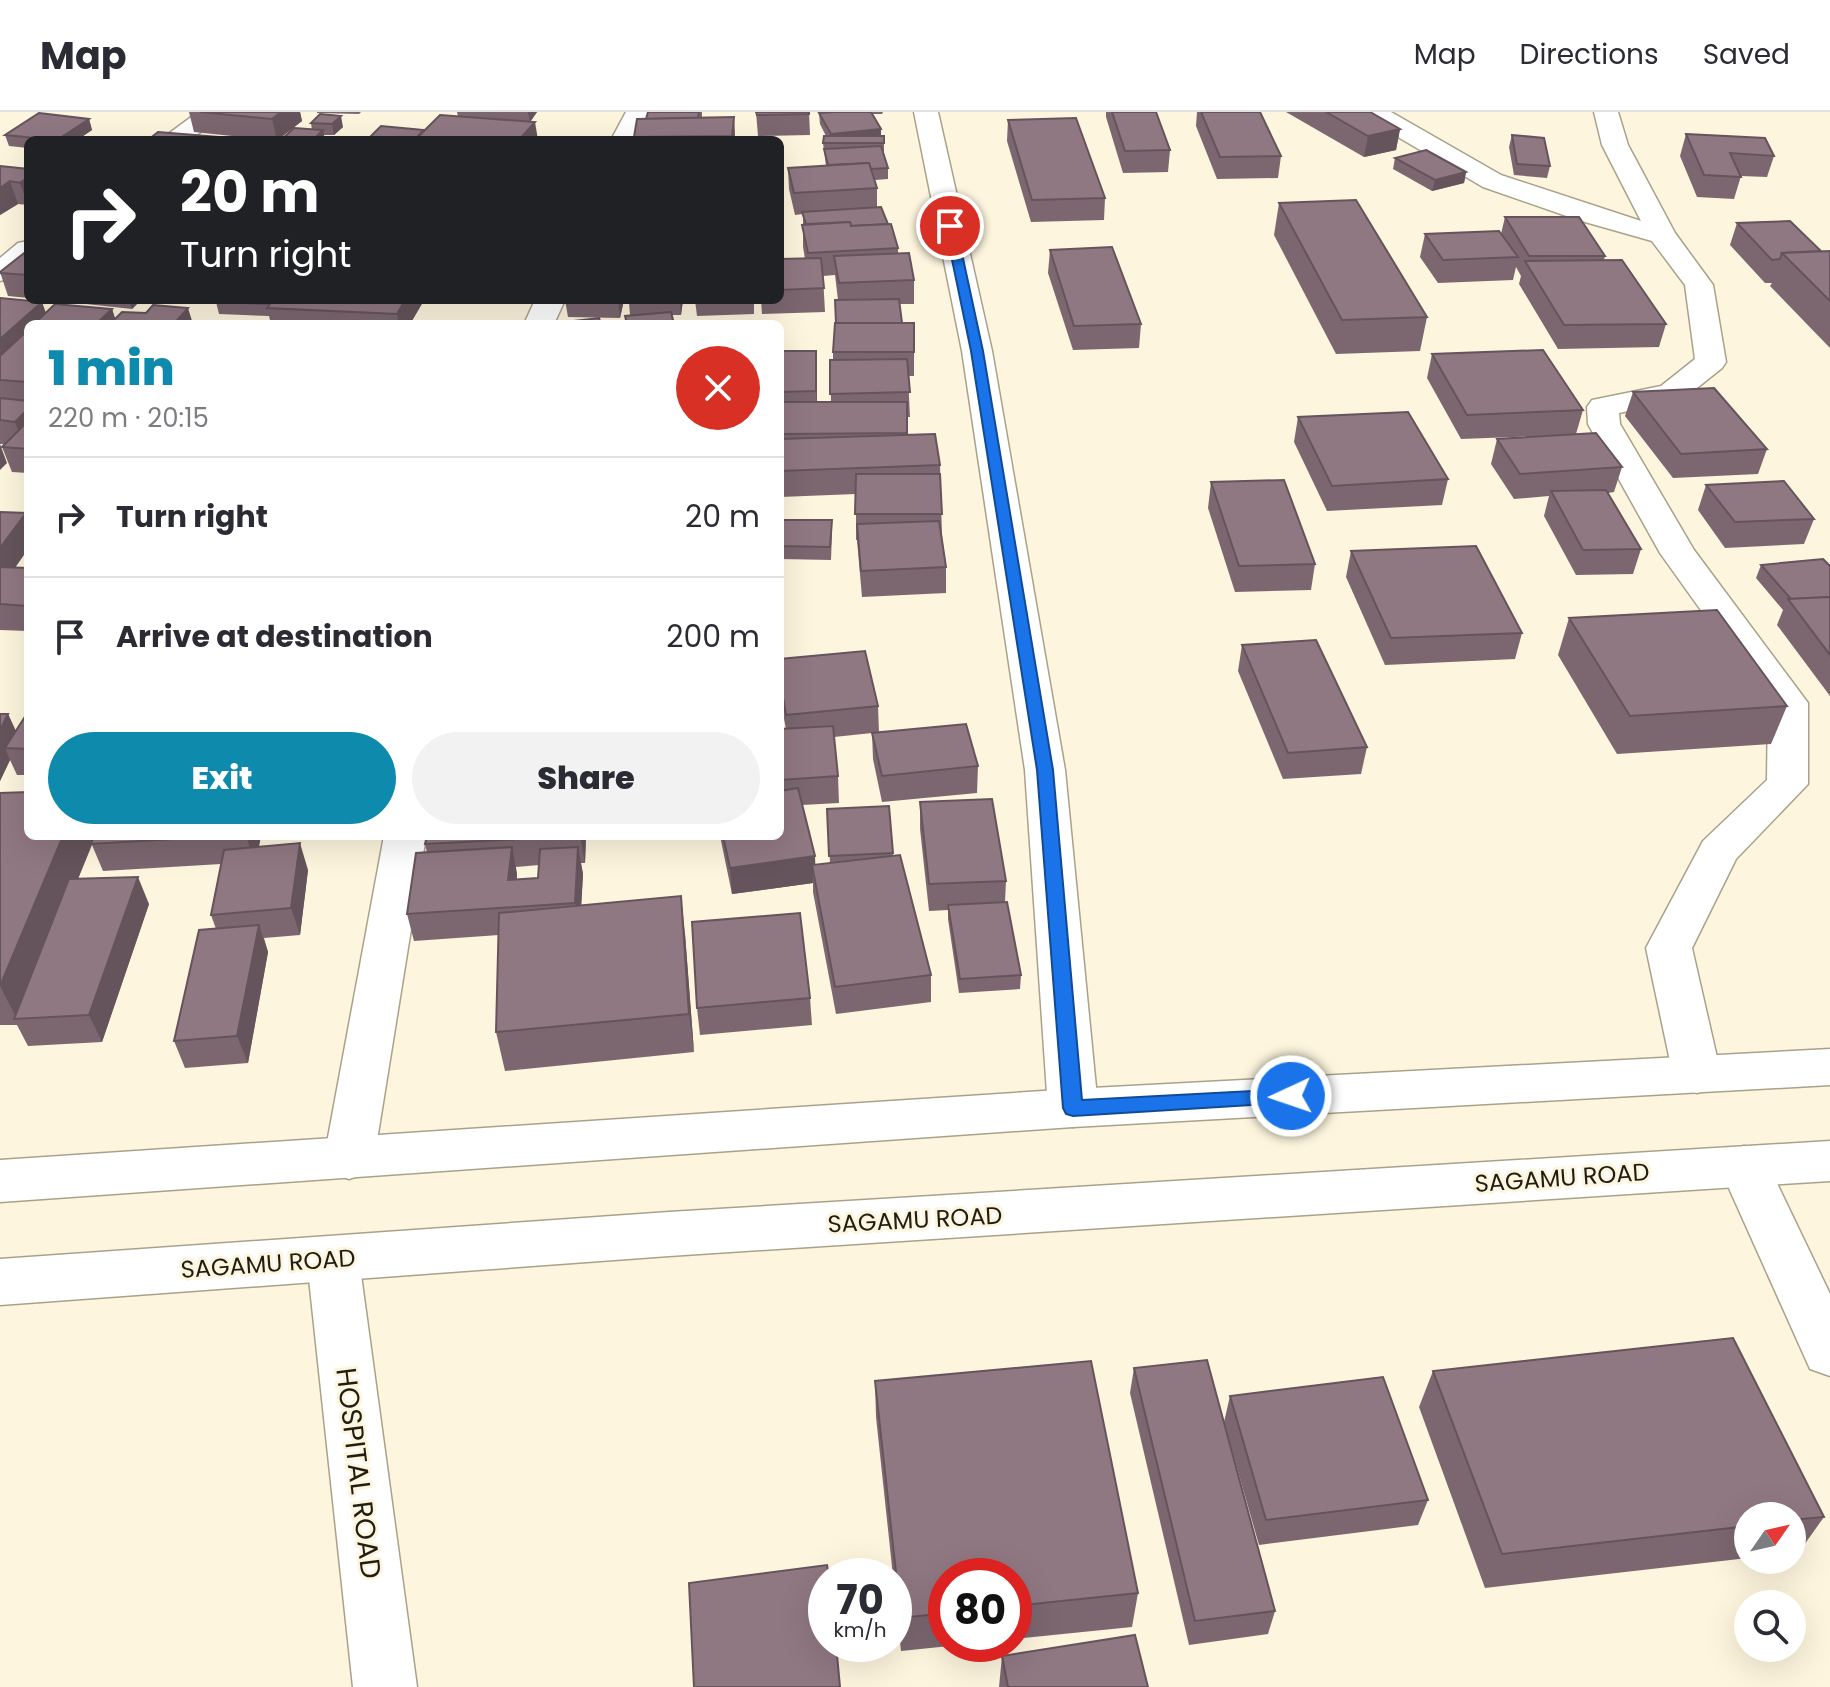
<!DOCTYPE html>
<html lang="en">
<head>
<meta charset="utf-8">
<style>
  :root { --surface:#fff; --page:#f2f2f3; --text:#2b2b33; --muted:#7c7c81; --line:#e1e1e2; --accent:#0d8aac }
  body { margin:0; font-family:Poppins,sans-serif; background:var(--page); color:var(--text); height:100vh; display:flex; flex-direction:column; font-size:30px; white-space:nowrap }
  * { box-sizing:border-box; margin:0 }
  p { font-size:26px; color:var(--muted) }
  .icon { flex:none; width:44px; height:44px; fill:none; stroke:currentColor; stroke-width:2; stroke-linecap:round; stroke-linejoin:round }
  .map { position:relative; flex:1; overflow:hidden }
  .sheet { position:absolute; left:24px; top:208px; width:760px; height:520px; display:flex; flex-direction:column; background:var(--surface); border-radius:12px; box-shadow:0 8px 32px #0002 }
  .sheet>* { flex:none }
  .banner { position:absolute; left:24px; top:24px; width:760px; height:168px; border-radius:12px; box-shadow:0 8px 32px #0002; background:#202124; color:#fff; overflow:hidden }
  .needle { width:52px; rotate:56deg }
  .fabs { position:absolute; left:1734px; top:1390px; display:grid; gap:16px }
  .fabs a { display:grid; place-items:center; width:72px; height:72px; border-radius:50%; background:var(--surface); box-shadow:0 8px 32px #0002; font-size:40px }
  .speed { position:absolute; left:808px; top:1446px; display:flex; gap:16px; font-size:40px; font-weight:700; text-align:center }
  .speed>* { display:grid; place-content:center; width:104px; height:104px; border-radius:50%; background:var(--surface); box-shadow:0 8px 32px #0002; line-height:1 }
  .speed small { font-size:20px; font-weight:400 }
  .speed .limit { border:12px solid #d22; background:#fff; color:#111 }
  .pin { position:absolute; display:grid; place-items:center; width:68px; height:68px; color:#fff; margin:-34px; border:4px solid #fff; border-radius:50%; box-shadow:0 2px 8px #0007 }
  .me { position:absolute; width:88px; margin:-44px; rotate:267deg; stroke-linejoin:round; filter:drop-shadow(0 0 6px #0008) }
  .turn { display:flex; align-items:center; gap:28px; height:168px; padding:0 24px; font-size:36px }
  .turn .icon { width:104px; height:104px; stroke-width:2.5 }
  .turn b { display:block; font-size:56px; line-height:68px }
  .round { display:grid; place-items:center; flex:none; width:84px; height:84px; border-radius:42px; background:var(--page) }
  .overview { display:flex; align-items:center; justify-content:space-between; height:136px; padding:0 24px }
  h1 { font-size:48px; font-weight:800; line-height:60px; color:var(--accent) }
  .cta { display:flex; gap:16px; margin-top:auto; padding:16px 24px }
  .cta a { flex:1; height:92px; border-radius:48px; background:var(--accent); color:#fff; font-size:32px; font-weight:800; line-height:92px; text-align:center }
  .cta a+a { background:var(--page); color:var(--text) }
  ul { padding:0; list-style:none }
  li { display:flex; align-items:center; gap:24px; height:120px; padding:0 24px; border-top:2px solid var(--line) }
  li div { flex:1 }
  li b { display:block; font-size:30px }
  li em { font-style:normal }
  header { display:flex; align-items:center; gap:48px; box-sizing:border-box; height:112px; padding:0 40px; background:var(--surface); border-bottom:2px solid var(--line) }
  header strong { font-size:38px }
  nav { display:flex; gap:44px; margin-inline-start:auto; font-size:28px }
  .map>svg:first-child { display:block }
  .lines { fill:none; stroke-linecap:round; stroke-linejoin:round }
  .minor-casing { stroke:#a9a28b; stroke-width:3 }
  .trunk-casing { stroke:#a9a28b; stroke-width:3 }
  .minor { fill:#fff; fill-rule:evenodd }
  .trunk { fill:#fff; fill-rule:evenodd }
  .wall { fill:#7c6770; fill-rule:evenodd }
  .shaded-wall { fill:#65545b }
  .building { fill:#907882; stroke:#65545b; stroke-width:2 }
  .route { fill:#1a73e8; stroke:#114b97; stroke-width:2 }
  .labels { text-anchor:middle; stroke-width:6; stroke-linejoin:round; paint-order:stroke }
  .street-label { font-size:24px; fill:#1f1d14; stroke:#fdf5dd }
  .near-street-label { font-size:28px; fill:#1f1d14; stroke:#fdf5dd }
</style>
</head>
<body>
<header>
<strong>Map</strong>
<nav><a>Map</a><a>Directions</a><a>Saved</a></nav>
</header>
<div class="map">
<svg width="1830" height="1575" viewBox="0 0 1830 1575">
  <rect width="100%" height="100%" fill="#fdf5dd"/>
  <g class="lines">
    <!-- minor casing -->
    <g class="minor-casing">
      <g id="minor">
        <polygon points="198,0 226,0 190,28 160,28"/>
        <polygon points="626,0 650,0 637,28 611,28"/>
        <polygon points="914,0 938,0 992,239 1065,658 1098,996 1090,1010 1073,1015 1056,1010 1048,996 1025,658 962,239"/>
        <polygon points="1361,0 1391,0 1501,63 1641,109 1602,33 1594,0 1618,0 1628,33 1675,121 1713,173 1726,250 1722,256 1682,288 1619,301 1620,312 1694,438 1808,591 1808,672 1736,747 1692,836 1721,963 1714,976 1697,981 1680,976 1673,963 1646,836 1703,729 1767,668 1768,592 1660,441 1588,312 1587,295 1592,288 1661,274 1695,247 1685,173 1652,129 1578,108 1483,75 1364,5"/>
        <polygon points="28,129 28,151 10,166 0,169 0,146 18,131"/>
        <polygon points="535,188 565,188 554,212 524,212"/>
        <polygon points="384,724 426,724 374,1047 367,1061 349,1067 331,1061 324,1047"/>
        <polygon points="1744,1034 1762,1040 1830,1182 1830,1264 1810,1257 1719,1054 1726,1040"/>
        <polygon points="333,1126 352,1132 359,1148 417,1575 353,1575 307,1148 314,1132"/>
      </g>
    </g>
    <!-- trunk casing -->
    <g class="trunk-casing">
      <g id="trunk">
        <polygon points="1830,937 1830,973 1073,1015 0,1090 0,1048 1073,977"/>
        <polygon points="1830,1029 1830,1069 669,1144 0,1193 0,1147 669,1100"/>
      </g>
    </g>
    <!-- minor -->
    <use href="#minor" class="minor"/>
    <!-- trunk -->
    <use href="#trunk" class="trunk"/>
  </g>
  <!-- wall -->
  <g class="wall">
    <polygon points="189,0 300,0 302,9 278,28 270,28 194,20"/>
    <polygon points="317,0 361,0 359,2 317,1"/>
    <polygon points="457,0 537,0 530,10 538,28 367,28 424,18 458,4"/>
    <polygon points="648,0 702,0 702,6 734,5 735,28 625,28 634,27 646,7"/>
    <polygon points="756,0 809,0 810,23 758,24"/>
    <polygon points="835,0 883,0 882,2 872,2 881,24 884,24 884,42 888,56 888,67 875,68 877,76 877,95 898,136 898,141 914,168 914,192 900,192 902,211 914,211 914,264 908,264 910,305 907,305 907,323 940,353 942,423 946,455 946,481 862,485 857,428 856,428 856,382 780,385 780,239 816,239 817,290 831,290 830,248 833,248 833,240 838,188 835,163 823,164 825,200 762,202 761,188 780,188 780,147 805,147 803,135 803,102 795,103 789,77 788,56 826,54 823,31 826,24 820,12 819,1"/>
    <polygon points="1106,0 1156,0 1170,38 1168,60 1123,61 1106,5"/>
    <polygon points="1197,0 1260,0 1281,44 1278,66 1217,67 1196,14"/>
    <polygon points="1286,0 1370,0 1400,17 1396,38 1364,45"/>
    <polygon points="320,2 343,15 334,23 324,23 312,18 311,11"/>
    <polygon points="89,7 92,18 77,28 28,28 28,36 9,34 5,23"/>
    <polygon points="1008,8 1105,86 1104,108 1031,110 1007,29"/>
    <polygon points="1686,22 1774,44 1767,65 1741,64 1734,87 1697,85 1680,44"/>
    <polygon points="1512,23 1550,54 1547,66 1514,63 1509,35"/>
    <polygon points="1395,46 1466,60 1464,71 1432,79 1393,57"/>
    <polygon points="0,54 28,57 28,93 18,92 0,103"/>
    <polygon points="1279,91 1427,205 1420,239 1336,242 1274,123"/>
    <polygon points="1505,105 1605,144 1604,148 1666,212 1659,235 1558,237 1519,172 1521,164 1516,155 1513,168 1438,171 1420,145 1425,122 1501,122"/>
    <polygon points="1737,111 1821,139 1830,139 1830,236 1770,174 1772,171 1765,171 1730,133"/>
    <polygon points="28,138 28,186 8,184 0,160"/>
    <polygon points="1050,138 1141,212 1139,236 1073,238 1048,161"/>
    <polygon points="0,186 46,201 112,197 115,207 28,212 28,361 12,360 2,335 4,332 0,332"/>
    <polygon points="49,188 141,188 132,197"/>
    <polygon points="565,188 624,188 620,206 568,205"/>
    <polygon points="683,188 681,203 630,203 629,191"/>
    <polygon points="695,188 754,188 754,202 697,204"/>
    <polygon points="216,190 423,190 410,212 271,212 269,204 219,202"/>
    <polygon points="1432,242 1583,298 1576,322 1622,355 1614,380 1608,381 1641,437 1633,462 1576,463 1544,404 1549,384 1514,387 1491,352 1497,327 1542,324 1461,327 1427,266"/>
    <polygon points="1633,280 1767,337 1758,362 1673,366 1625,304"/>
    <polygon points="1298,305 1448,367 1442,393 1327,399 1294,330"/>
    <polygon points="1211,370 1315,452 1311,478 1235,480 1208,396"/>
    <polygon points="1706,373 1814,407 1804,432 1725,436 1698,398"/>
    <polygon points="0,400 28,407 28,437 15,456 28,456 28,519 0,518"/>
    <polygon points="780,408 832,421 831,448 780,447"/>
    <polygon points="1351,439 1522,521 1515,547 1385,553 1346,465"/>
    <polygon points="1761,453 1830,454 1830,584 1777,513 1783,498 1756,466"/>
    <polygon points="1569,506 1787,594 1771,632 1617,642 1558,543"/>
    <polygon points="1242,533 1367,635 1361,662 1283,667 1238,559"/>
    <polygon points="780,547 878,594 879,620 978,654 977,681 882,690 873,647 872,621 834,625 838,664 839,691 802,693 815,744 815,753 830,751 827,697 889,694 893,744 931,863 931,890 836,902 813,780 813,771 732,782 720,724 780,724 780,617 786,617 780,586"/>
    <polygon points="28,600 28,663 17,663 10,648 0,669 0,602 8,602 16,619"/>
    <polygon points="0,681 28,724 261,724 259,735 308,758 300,823 264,826 268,840 248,951 185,956 174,929 216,817 211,803 221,752 103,759 92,733 78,767 149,792 102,930 28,934 17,913 0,913"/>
    <polygon points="920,690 1006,769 1005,790 1021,863 1020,877 959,881 948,807 948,798 929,799 920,717"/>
    <path d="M 427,724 L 586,724 L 585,751 L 581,751 L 583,762 L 581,793 L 685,822 L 694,940 L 505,959 L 496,920 L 499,823 L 414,829 L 407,802 L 427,741 L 425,732 ZM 539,753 L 538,766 L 517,768 L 516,755 Z"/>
    <polygon points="810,886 812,913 700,923 697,896"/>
    <polygon points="1134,1256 1275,1499 1268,1522 1189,1533 1130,1281"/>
    <polygon points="1433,1259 1824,1405 1799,1440 1792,1440 1792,1404 1748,1404 1748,1446 1485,1476 1419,1295"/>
    <polygon points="875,1269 1138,1481 1132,1515 1014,1527 1014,1464 946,1464 946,1532 969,1532 901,1539 876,1305"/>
    <polygon points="1230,1284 1428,1388 1418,1413 1259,1433 1224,1310"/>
    <polygon points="1002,1544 1148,1575 999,1575"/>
  </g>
  <!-- shaded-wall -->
  <g class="shaded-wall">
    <polygon points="281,0 300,0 302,9 277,28 272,7"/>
    <polygon points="528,0 537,0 530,10"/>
    <polygon points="341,4 343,15 334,23 332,12"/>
    <polygon points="734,5 735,28 733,28 732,24"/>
    <polygon points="89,7 92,18 77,28 57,28"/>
    <polygon points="535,10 538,28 519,28"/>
    <polygon points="881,17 881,28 831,31 831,22"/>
    <polygon points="1400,17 1396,38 1364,45 1368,24"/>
    <polygon points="323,18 325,28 313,28"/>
    <polygon points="1466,60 1464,71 1432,79 1435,68"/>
    <polygon points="28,65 28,93 20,71"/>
    <polygon points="10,69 18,92 0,103 0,76"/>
    <polygon points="782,113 783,125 780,138 780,123"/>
    <polygon points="129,188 141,188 132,197"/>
    <polygon points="405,188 422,188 423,190 410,212 399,212 397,202"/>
    <polygon points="618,188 624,188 620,206"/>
    <polygon points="680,188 683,188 681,203 680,191"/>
    <polygon points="42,190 50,212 28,212 28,234 0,259 0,227"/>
    <polygon points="188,196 193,212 174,212"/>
    <polygon points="112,197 117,212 96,212"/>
    <polygon points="816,239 817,263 817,304 816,279"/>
    <polygon points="28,297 28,331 24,334 15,310"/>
    <polygon points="0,332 7,351 0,358"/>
    <polygon points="26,401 28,407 28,437 5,469 0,458 0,436"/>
    <polygon points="8,602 20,629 5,636 10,648 0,669 0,618"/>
    <polygon points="63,724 95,724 22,907 17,907 0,874"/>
    <polygon points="246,724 261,724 255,750"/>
    <polygon points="580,724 586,724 585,751"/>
    <polygon points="300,731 308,758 300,823 291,796"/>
    <polygon points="512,735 517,762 514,795 508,768"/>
    <polygon points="578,735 583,762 580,818 575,791"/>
    <polygon points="815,744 816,771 812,753 813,771 732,782 730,756"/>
    <polygon points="138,765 149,792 102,930 89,903"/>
    <polygon points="681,784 685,822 694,940 689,902"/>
    <polygon points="259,813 268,840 248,951 237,924"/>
  </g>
  <!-- building -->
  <g class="building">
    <polygon points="200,0 281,0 272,7"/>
    <polygon points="648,0 699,0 698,6 646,7"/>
    <polygon points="756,0 809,0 809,2 757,3"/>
    <polygon points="835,0 871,0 881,17 831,22 819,1"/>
    <polygon points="1112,0 1156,0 1170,38 1125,39"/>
    <polygon points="1201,0 1260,0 1281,44 1220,45"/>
    <polygon points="1326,0 1370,0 1400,17 1368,24"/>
    <polygon points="39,1 89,7 57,28 5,23"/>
    <polygon points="320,2 341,4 332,12 311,11"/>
    <polygon points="440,3 535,10 519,28 445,28 417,26"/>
    <polygon points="734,5 732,24 634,25 637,7"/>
    <polygon points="1076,6 1105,86 1032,88 1008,8"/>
    <polygon points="381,14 424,18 414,28 367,28"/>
    <polygon points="294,16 323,18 313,28 281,28"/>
    <polygon points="158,20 257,28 148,28"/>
    <polygon points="1686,22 1765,26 1774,44 1730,41 1741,65 1704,63"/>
    <polygon points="1512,23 1544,26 1550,54 1517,52"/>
    <polygon points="824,24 884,24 884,31 823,31"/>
    <polygon points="626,27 681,28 625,28"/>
    <polygon points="881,34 888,56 871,57 869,51 828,53 824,37"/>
    <polygon points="1426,38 1466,60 1435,68 1395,46"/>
    <polygon points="869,51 877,76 794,81 788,56"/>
    <polygon points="0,54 28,57 28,65 20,71 10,69 0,76"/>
    <polygon points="1356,88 1427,205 1342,208 1279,91"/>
    <polygon points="881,95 888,112 851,114 850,110 806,112 802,100"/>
    <polygon points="1505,105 1579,105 1605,144 1529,144"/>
    <polygon points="1790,109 1821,139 1782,141 1780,147 1772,148 1737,111"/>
    <polygon points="850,110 851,114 891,112 898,136 808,141 802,113"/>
    <polygon points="1499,119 1518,145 1443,148 1425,122"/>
    <polygon points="1112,135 1141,212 1074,214 1050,138"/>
    <polygon points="28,138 28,163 0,161 0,160"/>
    <polygon points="1830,139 1830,189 1782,141"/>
    <polygon points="909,141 914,168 839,171 834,144"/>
    <polygon points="821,146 824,176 780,178 780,147"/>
    <polygon points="1622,148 1666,212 1564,213 1525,149"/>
    <polygon points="0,186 42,190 0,227"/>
    <polygon points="899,187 902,211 836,211 835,188"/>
    <polygon points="217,188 273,188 271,192 216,190"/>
    <polygon points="273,188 405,188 397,202 267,196"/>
    <polygon points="630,188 680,188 680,191 629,191"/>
    <polygon points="55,192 112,197 96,212 34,212"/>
    <polygon points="153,193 188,196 174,212 110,212 122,200 146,201"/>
    <polygon points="671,200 674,212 627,212 625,204"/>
    <polygon points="599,206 601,212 565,212 564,210"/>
    <polygon points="835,211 914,211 914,240 833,240"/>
    <polygon points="28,218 28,270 0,268 0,244"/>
    <polygon points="1543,238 1583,298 1467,303 1432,242"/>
    <polygon points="780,239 816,239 816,279 780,280"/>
    <polygon points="907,247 910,280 830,282 830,248"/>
    <polygon points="1714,276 1767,337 1681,342 1633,280"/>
    <polygon points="0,286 28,289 28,297 15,310 0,308"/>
    <polygon points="780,290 907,290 907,321 780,322"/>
    <polygon points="1408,300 1448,367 1332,374 1298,305"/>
    <polygon points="28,309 28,337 2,335"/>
    <polygon points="1596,321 1622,355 1520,362 1497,327"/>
    <polygon points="935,322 940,353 780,359 780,327"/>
    <polygon points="856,362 940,362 942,402 855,402"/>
    <polygon points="1284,368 1315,452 1239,454 1211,370"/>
    <polygon points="1784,369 1814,407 1735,410 1706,373"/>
    <polygon points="1606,378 1641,437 1583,438 1551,379"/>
    <polygon points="0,400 26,401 0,436"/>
    <polygon points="780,408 832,408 830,435 780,434"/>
    <polygon points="939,409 946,455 861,459 857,412"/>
    <polygon points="1476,434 1522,521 1391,526 1351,439"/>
    <polygon points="1823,447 1830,454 1830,485 1791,487 1761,453"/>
    <polygon points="0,455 28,456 28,494 0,492"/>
    <polygon points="1830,485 1830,543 1788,487"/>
    <polygon points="1717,498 1787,594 1630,604 1569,506"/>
    <polygon points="1316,528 1367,635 1288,641 1242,533"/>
    <polygon points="865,539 878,594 786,603 780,569 780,547"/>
    <polygon points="28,600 28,637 5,636"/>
    <polygon points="0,602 8,602 0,618"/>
    <polygon points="966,612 978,654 882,664 872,621"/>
    <polygon points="833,614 838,664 780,668 780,617"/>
    <polygon points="798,676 815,744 730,756 723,724 780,724 780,679"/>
    <polygon points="28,680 28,724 63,724 0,874 0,681"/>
    <polygon points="992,687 1006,769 929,772 920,690"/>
    <polygon points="889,694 893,741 829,744 827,697"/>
    <polygon points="94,724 225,724 91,732"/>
    <polygon points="427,724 578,724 425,732"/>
    <polygon points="300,731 291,796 211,803 224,738"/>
    <polygon points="512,735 508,768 538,766 540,737 578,735 575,791 407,802 416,741"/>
    <polygon points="900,743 931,863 835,875 812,753"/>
    <polygon points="138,765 89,903 14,907 69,767"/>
    <polygon points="681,784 689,902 496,920 499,801"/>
    <polygon points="1007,790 1021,863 960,867 948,793"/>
    <polygon points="800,801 810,886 697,896 692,810"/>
    <polygon points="259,813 237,924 174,929 199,818"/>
    <polygon points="1733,1226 1824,1405 1792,1408 1792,1404 1748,1404 1748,1414 1502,1442 1433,1259"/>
    <polygon points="1207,1248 1275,1499 1195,1509 1134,1256"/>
    <polygon points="1091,1249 1138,1481 1014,1494 1014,1464 946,1464 946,1501 901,1506 875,1269"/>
    <polygon points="1383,1265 1428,1388 1266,1408 1230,1284"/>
    <polygon points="827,1453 829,1464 826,1464 826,1532 836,1532 840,1575 694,1575 689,1471"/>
    <polygon points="1135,1523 1148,1575 1008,1575 1002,1544"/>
  </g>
  <!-- route -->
  <polygon class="route" points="950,111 956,114 983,239 1053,658 1082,988 1291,977 1299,979 1302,984 1299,990 1073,1004 1066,1002 1063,996 1037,658 971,239 945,114"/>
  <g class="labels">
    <!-- street labels -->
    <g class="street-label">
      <text transform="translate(1562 1066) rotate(-4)" y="8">SAGAMU ROAD</text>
      <text transform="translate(915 1108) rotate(-3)" y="8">SAGAMU ROAD</text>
      <text transform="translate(268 1152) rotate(-4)" y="8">SAGAMU ROAD</text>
    </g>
    <!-- near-street labels -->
    <g class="near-street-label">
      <text transform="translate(359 1361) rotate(83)" y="10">HOSPITAL ROAD</text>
    </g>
  </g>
</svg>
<div class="fabs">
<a><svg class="needle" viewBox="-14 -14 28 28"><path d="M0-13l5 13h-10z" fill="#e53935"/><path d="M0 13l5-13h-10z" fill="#7c7c81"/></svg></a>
<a><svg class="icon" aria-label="search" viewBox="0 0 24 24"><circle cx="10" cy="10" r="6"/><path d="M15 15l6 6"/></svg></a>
</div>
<div class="speed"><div>70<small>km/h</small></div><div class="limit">80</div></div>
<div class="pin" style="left:950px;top:114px;background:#d93025"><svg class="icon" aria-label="arrive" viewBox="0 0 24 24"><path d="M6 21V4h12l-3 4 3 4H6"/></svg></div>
<svg class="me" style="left:1291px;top:984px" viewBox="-20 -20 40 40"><circle r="17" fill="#1a73e8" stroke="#fff" stroke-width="3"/><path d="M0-11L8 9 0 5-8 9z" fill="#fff"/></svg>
<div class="banner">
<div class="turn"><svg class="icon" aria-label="right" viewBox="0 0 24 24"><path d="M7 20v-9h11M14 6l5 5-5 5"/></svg><div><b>20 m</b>Turn right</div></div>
</div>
<section class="sheet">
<div class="overview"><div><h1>1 min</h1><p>220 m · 20:15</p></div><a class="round" style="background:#d93025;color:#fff"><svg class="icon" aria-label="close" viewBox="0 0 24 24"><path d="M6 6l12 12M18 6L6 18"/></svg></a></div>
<ul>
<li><svg class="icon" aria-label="right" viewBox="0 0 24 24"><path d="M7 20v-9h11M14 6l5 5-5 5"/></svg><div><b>Turn right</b></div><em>20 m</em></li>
<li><svg class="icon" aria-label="arrive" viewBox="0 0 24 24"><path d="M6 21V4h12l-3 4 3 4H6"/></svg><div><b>Arrive at destination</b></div><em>200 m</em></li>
</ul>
<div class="cta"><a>Exit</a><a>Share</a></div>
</section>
</div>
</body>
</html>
